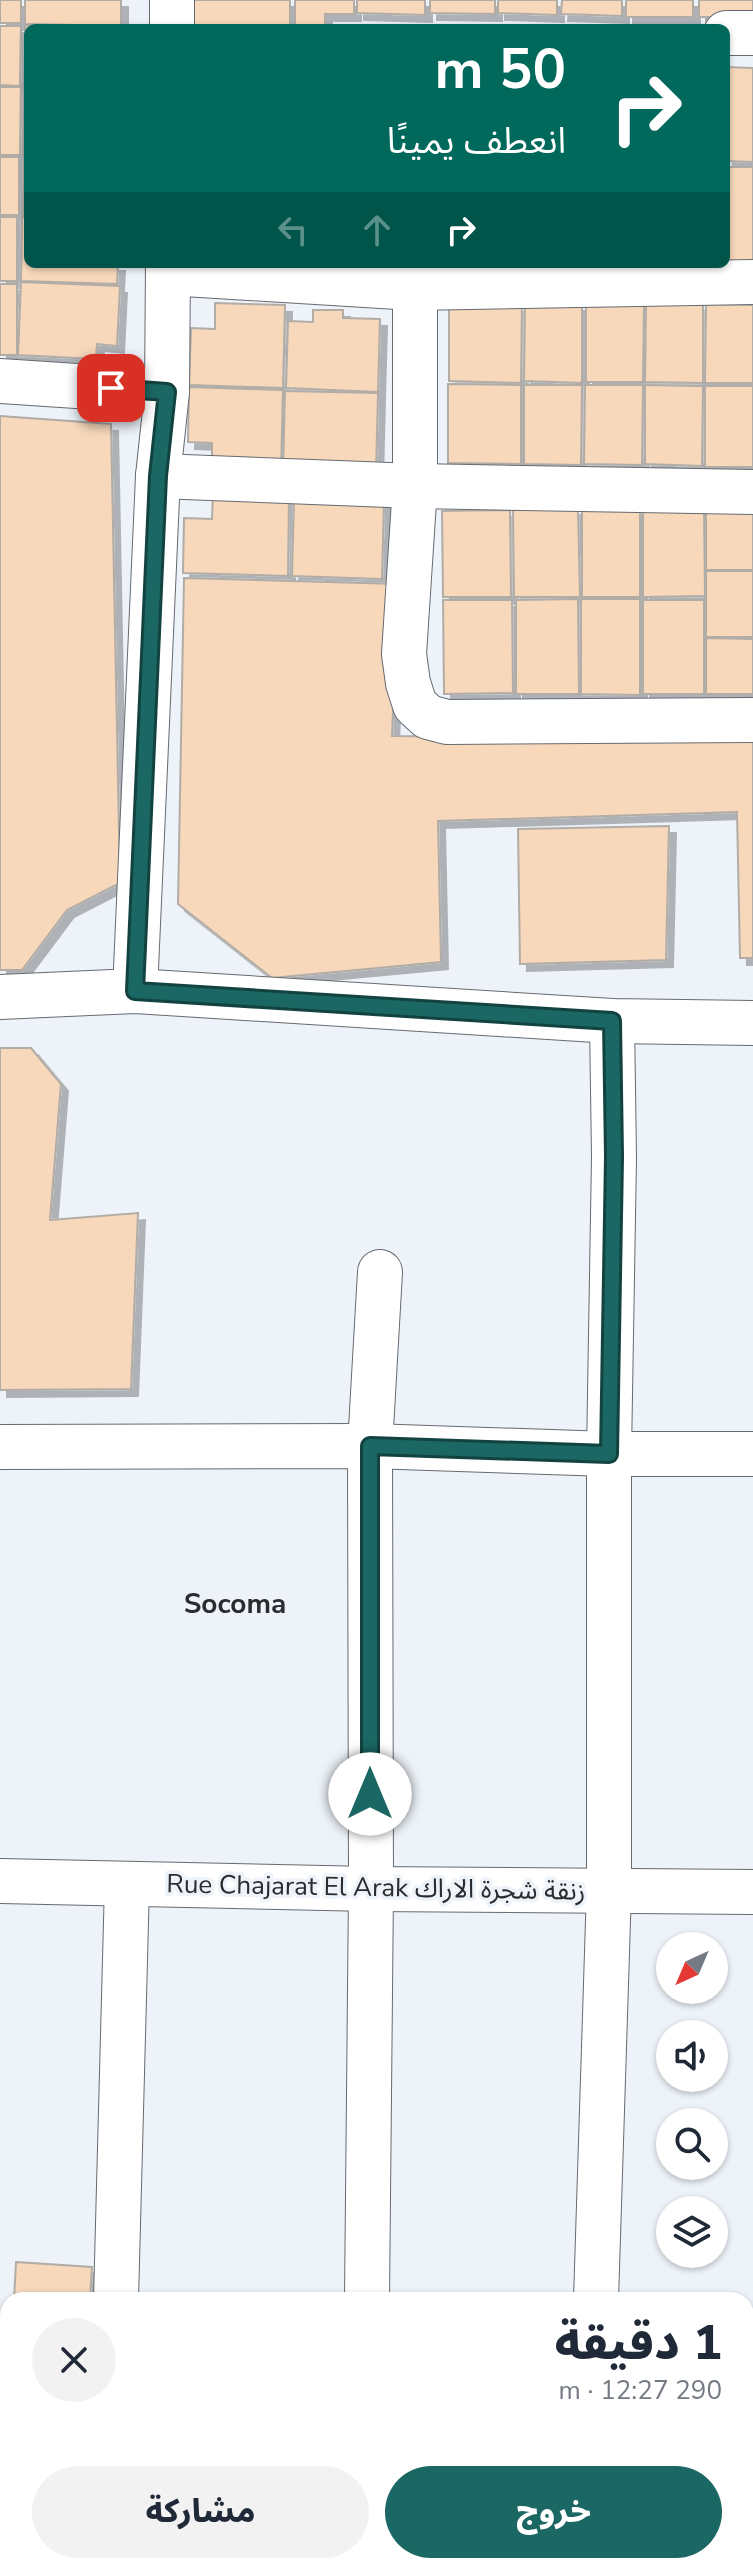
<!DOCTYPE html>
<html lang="ar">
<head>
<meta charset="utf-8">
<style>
  :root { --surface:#fff; --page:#f2f2f3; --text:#1f2937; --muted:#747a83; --accent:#1b6763 }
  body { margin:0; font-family:"Nunito Sans","Noto Sans Arabic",sans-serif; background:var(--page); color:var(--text); direction:rtl; height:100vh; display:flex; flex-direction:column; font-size:30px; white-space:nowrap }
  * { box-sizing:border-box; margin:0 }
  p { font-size:26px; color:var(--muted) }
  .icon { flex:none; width:44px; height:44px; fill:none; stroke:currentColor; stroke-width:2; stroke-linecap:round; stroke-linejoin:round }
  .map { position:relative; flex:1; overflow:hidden; direction:ltr }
  .panel { position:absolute; left:0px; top:2292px; width:754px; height:282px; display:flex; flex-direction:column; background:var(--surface); border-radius:24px 24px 0 0; box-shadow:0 2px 6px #0004; direction:rtl }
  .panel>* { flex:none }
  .hud { position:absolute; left:24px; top:24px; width:706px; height:244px; border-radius:12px; box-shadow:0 2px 6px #0004; direction:rtl; background:#00695c; color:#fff; overflow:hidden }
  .needle { width:52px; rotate:224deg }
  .controls { position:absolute; left:656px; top:1932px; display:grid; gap:16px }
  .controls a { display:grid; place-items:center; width:72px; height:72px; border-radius:50%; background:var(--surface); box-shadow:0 2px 6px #0004; font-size:40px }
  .pin { position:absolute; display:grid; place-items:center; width:68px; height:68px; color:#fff; margin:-34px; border-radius:16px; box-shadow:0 4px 12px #0006 }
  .me { position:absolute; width:88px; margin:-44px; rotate:0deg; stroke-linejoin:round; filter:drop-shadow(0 0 6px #0008) }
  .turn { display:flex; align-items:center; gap:28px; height:168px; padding:0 32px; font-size:36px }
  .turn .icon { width:104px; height:104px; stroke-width:2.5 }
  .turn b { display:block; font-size:56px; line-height:68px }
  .lanes { display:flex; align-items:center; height:76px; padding:0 32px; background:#0003; justify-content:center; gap:40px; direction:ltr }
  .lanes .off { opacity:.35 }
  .round { display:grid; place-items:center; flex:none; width:84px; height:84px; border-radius:42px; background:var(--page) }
  .head { display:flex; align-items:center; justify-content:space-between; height:136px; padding:0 32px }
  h1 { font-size:48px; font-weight:800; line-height:60px }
  .button { display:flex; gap:16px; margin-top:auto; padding:16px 32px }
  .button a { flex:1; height:92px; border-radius:48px; background:var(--accent); color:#fff; font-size:32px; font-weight:800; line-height:92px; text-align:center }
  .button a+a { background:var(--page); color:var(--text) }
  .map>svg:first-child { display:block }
  .building { fill:#f7d8bb; stroke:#b2aca6; stroke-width:2; filter:url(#shadow) }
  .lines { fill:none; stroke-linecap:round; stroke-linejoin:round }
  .minor-casing { stroke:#656b70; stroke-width:46 }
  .minor { stroke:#fff; stroke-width:44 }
  .route-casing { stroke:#124340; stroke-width:20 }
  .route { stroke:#1b6763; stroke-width:14 }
  .labels { text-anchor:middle; stroke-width:7; stroke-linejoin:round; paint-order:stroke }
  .street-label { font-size:26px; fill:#2a2d2f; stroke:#edf3f9 }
  .neighbourhood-label { font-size:28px; font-weight:bold; fill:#2a2d2f; stroke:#edf3f9 }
</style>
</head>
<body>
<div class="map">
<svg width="753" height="2573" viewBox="0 0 753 2573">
  <defs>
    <filter id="shadow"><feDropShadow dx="7" dy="7" stdDeviation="0" flood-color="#0004"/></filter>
  </defs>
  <rect width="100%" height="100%" fill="#edf3f9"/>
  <!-- building -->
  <g class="building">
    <rect x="0" y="0" width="21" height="23"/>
    <polygon points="25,0 121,0 121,26 25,24"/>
    <rect x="192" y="0" width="98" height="28"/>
    <polygon points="295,0 354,0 354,14 325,14 325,28 295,27"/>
    <polygon points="357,0 425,0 425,15 357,13"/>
    <polygon points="430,0 495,0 495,14 430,13"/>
    <polygon points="498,0 557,0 557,15 498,13"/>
    <polygon points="562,0 622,0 622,16 561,14"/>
    <rect x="626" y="0" width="67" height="17"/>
    <rect x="699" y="0" width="54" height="17"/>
    <polygon points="25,25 122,27 122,28 28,28 28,86 24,86"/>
    <polygon points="0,26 21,26 20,86 0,85"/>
    <polygon points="726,67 753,68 753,162 726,161"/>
    <polygon points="0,87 21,87 20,155 0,155"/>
    <polygon points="24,90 28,90 28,155 23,155"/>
    <rect x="0" y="157" width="19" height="58"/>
    <polygon points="24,157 28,157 28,215 23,215"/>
    <polygon points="726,167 753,167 753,262 726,261"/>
    <rect x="0" y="217" width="17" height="64"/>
    <polygon points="22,217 28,218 28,264 118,264 117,284 21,281"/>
    <polygon points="21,282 120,286 117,346 97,344 96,359 18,355"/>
    <rect x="0" y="284" width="17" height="71"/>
    <polygon points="215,303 285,305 283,388 189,385 191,328 215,329"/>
    <polygon points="449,303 522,305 521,383 449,381"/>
    <polygon points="525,303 582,304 582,383 524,381"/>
    <polygon points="586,303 644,304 643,382 586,382"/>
    <polygon points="646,304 703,304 703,383 645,382"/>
    <polygon points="706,304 753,305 753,383 705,383"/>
    <polygon points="313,310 343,310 343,318 380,319 378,392 286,388 288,321 313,322"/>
    <polygon points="448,384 521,385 521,464 448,463"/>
    <polygon points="524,385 582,385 581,465 524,464"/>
    <polygon points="585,385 643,385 642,465 584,464"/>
    <polygon points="645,385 703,386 702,466 645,464"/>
    <rect x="705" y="386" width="48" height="81"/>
    <polygon points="189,387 283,390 281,471 212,468 212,443 188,442"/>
    <polygon points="285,391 378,393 376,472 283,470"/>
    <polygon points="0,416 111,424 120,883 67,910 22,970 0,970"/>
    <polygon points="213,494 289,495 288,576 183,573 184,518 212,519"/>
    <polygon points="294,497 384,501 382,579 292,576"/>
    <rect x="706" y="507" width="47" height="63"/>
    <polygon points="578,508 580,597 514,597 513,509"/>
    <rect x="582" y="508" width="58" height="89"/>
    <polygon points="643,508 704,508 705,596 643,597"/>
    <polygon points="510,510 511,597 443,597 442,511"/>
    <rect x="706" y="571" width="47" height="66"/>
    <polygon points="184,578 398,584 392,736 753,739 753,958 740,958 737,812 438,821 441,962 272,978 178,904"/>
    <polygon points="578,599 579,694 516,694 516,600"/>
    <polygon points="581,599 640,599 640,695 581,694"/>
    <polygon points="443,600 512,600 513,693 444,694"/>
    <rect x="643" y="600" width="61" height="94"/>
    <polygon points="706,638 753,639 753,694 706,694"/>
    <polygon points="669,826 666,960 520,964 518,829"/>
    <polygon points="0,1048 31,1048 61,1084 50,1220 138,1213 131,1389 0,1390"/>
    <polygon points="16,2262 92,2267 90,2300 14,2300"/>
  </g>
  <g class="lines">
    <!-- minor casing -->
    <g class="minor-casing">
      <g id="minor">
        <polyline points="172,28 172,0"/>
        <polyline points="726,33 753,33"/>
        <polyline points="415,264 415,486 404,654 408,683 415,705 428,717 447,722 753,720"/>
        <polyline points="168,273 414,288 753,282"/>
        <polyline points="0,381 167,392"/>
        <polyline points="158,476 415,486 753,492"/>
        <polyline points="135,991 158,476 167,392 168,264"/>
        <polyline points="0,997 135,991 612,1021 753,1023"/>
        <polyline points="0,1447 370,1446 609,1454 753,1454"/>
        <polyline points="0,1881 371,1889 753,1892"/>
        <polyline points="116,2300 127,1884"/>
        <polyline points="367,2300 371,1889 370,1446 380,1272"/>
        <polyline points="596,2300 609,1889 609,1454 614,1157 612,1021"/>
        <polyline points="746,2363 753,2363"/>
        <polyline points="105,2573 105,2566"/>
      </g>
    </g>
    <!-- minor -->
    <use href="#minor" class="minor"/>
  </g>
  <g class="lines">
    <!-- route casing -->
    <g class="route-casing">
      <polyline id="route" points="111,388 167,392 158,476 135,991 612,1021 614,1157 609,1454 370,1446 370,1794"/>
    </g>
    <!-- route -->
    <use href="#route" class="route"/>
  </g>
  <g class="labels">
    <!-- street labels -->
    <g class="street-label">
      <text transform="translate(376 1887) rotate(1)" y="9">Rue Chajarat El Arak زنقة شجرة الاراك</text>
    </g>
    <!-- neighbourhood labels -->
    <g class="neighbourhood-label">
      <text x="235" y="1613">Socoma</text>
    </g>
  </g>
</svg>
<div class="controls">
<a><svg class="needle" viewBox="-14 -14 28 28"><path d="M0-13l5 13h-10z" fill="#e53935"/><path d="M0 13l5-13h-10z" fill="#747a83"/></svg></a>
<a><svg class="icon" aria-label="sound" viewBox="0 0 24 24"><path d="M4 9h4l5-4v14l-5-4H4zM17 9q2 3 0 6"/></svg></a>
<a><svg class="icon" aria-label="search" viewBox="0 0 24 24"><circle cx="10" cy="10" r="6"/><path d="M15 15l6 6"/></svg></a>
<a><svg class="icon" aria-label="layers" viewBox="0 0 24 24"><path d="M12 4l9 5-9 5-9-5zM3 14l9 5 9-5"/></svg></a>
</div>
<div class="pin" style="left:111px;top:388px;background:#d93025"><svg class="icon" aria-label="arrive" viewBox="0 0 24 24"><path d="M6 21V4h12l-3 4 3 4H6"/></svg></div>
<svg class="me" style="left:370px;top:1794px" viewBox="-20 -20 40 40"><circle r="19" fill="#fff"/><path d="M0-13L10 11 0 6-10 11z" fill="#1b6763"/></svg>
<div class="hud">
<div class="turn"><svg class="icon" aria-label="right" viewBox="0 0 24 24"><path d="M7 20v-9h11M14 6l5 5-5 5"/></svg><div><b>50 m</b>انعطف يمينًا</div></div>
<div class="lanes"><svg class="icon off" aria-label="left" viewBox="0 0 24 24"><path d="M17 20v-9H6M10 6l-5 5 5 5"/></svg><svg class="icon off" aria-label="ahead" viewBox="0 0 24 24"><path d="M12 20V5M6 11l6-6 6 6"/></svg><svg class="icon" aria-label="right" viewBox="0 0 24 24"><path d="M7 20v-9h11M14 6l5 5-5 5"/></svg></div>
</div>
<section class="panel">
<div class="head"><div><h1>1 دقيقة</h1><p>290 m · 12:27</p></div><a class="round"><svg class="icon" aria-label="close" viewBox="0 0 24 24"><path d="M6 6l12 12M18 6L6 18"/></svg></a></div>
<div class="button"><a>خروج</a><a>مشاركة</a></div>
</section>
</div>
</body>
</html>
